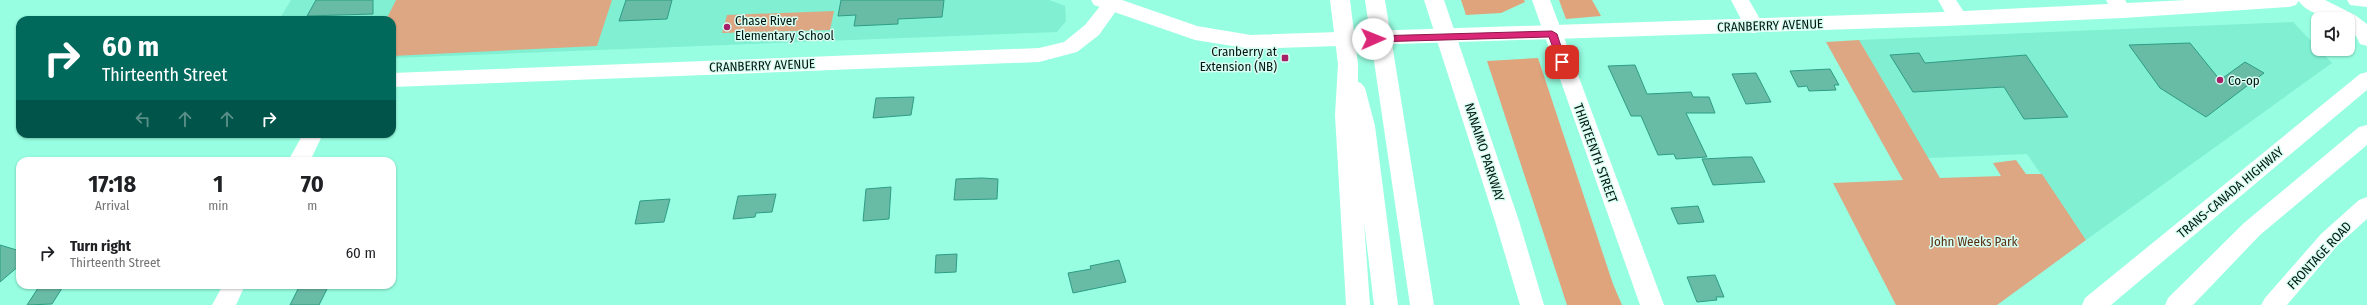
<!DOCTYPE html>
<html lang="en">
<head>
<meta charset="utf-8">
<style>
  :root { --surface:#fff; --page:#f6f6f6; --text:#202124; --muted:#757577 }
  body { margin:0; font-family:"Fira Sans Condensed",sans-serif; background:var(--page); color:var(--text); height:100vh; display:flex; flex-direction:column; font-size:15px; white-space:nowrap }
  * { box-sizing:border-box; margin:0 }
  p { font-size:13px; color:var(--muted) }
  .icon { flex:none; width:22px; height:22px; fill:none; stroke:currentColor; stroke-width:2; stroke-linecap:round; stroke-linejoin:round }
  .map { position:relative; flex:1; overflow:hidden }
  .panel { position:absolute; left:16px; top:157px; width:380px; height:132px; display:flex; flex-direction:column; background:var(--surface); border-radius:12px; box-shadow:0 1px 3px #0004 }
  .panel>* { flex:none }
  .hud { position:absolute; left:16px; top:16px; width:380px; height:122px; border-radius:12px; box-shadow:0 1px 3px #0004; background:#00695c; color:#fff; overflow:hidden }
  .tools { position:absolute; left:2311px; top:12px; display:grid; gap:8px }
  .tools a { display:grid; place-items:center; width:44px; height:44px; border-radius:8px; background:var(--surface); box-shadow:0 1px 3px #0004; font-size:20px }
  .pin { position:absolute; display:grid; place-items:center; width:34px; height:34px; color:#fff; margin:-17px; border-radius:8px; box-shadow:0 2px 6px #0006 }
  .me { position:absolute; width:44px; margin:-22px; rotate:89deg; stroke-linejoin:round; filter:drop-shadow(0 0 3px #0008) }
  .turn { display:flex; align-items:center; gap:14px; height:84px; padding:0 20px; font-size:18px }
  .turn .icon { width:52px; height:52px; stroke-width:2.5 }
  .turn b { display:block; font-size:28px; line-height:34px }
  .lanes { display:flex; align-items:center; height:38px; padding:0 20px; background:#0003; justify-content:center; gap:20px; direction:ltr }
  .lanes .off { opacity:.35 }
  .eta { display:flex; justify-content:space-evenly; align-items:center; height:68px; text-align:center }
  .eta b { font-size:24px; font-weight:700; line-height:28px }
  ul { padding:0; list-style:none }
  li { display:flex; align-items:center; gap:12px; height:56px; padding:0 20px }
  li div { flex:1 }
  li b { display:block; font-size:15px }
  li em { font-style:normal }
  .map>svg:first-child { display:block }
  .built { fill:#80efd2 }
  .green { fill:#dda784 }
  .forest { fill:#e0a47d }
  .building { fill:#68bba5; stroke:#2e9d84 }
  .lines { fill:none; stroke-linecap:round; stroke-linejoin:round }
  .minor { fill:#fff; fill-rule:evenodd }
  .tertiary { fill:#fff; fill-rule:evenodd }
  .trunk { fill:#fff; fill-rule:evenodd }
  .motorway { fill:#fff; fill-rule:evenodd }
  .route { fill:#db2777; stroke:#8e194d }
  .poi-dot { fill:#a72067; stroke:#d8fef2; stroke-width:1.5 }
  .labels { text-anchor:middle; stroke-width:3; stroke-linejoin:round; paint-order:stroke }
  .poi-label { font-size:13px; fill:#021711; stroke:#d8fef2; text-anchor:start }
  .street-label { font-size:13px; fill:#021711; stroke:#d8fef2 }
  .park-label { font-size:13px; fill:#583013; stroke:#d8fef2 }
</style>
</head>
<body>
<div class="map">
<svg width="2367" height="305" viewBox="0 0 2367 305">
  <rect width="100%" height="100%" fill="#97fee1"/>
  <!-- built -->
  <g class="built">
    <polygon points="291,0 1049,0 1065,6 1066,21 1057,32 392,58 392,20 279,20"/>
    <polygon points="2293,22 2332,63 2086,240 2027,154 1927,158 1859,40"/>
  </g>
  <!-- green -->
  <g class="green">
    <polygon points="396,0 612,0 597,46 392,56 392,20 386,20"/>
    <polygon points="834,11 830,30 722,33 727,15"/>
    <polygon points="1859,40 1940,178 2001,176 1993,163 2016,160 2026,174 2042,174 2086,240 1997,305 1896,305 1833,183 1903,180 1826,42"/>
  </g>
  <!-- forest -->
  <g class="forest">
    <polygon points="1461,0 1524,0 1525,2 1501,13 1466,15"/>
    <polygon points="1559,0 1592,0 1601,16 1566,19"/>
    <polygon points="1538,58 1613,284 1622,305 1567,305 1487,61"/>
  </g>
  <!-- building -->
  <g class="building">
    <polygon points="316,0 373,0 373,14 307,16"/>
    <polygon points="626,0 672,0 667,19 619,21"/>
    <polygon points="841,0 944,0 942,17 898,19 898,24 854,26 856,15 838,16"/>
    <polygon points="2190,43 2220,80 2245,62 2264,73 2206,117 2160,88 2129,45"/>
    <polygon points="1919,53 1925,63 2026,55 2068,117 2024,119 2004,87 1913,92 1890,55"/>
    <polygon points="1635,65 1647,94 1691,92 1693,97 1709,97 1715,113 1686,113 1707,157 1676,159 1674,154 1658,155 1641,116 1631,116 1608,66"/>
    <polygon points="1830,69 1839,85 1834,85 1836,90 1809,91 1807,86 1798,87 1790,71"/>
    <polygon points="1756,73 1771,102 1746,104 1732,74"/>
    <polygon points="914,97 911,115 873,118 876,98"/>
    <polygon points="1744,157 1752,157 1765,182 1713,185 1702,159"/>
    <polygon points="982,178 998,179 997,199 954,200 956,179"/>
    <polygon points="891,187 889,219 863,221 866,189"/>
    <polygon points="776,194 772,212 756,213 755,217 733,219 738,196"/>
    <polygon points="670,199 664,222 635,224 640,201"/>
    <polygon points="1698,206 1704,222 1678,224 1671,208"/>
    <polygon points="0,245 20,251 20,265 0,282"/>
    <polygon points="957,254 956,272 935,273 936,255"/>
    <polygon points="1119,260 1126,282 1073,293 1068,273 1091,269 1090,266"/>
    <polygon points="1715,275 1724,297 1716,297 1717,300 1697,302 1687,277"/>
    <polygon points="40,285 64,285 52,304 27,305"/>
    <polygon points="300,285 329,285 319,305 290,305"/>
  </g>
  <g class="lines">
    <!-- minor -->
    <g class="minor">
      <polygon points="1105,0 1119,0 1121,4 1099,35 1077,52 1039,62 392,87 392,73 1039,48 1064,42 1085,25"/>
      <polygon points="1532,0 1550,0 1664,305 1640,305"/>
      <polygon points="1731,0 1749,0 1764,26 1761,31 1754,33 1747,31"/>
      <polygon points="1938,0 1956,0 1968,18 1965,23 1958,25 1951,23"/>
      <path d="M 2106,0 L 2125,0 L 2132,11 L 2130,16 C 2116,19 2112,11 2106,0 Z"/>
      <polygon points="303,134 323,134 310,161 288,161"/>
      <polygon points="2367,197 2367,219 2337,246 2287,305 2261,305 2265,298 2321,234 2359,200"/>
      <polygon points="223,285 245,285 236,305 212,305"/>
    </g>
    <!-- tertiary -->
    <g class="tertiary">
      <polygon points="1091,0 1122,0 1197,26 1251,35 1944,12 2187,0 2299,0 2296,5 2289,7 2123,18 1944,26 1251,49 1195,40 1094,5"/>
      <polygon points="2347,0 2367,0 2367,7 2350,5"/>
    </g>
    <!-- trunk -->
    <g class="trunk">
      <path d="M 2298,0 L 2325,0 L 2355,15 L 2367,24 L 2367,46 L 2360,44 L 2356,36 L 2348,30 L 2348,19 C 2332,19 2307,15 2298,0 Z"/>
      <polygon points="2367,72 2367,90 2111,305 2082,305 2085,298 2360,74"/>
      <polygon points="2367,125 2367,145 2260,235 2193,305 2165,305 2168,298 2244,223 2359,127"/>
    </g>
    <!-- motorway -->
    <g class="motorway">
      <polygon points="1330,0 1350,0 1358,64 1358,82 1361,83 1365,88 1375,126 1398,305 1374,305 1364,222 1370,305 1346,305 1335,115 1338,64"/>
      <polygon points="1365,0 1385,0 1434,305 1410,305"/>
      <polygon points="1424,0 1444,0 1519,221 1544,305 1520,305 1495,221"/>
    </g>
  </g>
  <!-- route -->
  <polygon class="route" points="1552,31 1557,34 1566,62 1565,64 1559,64 1549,37 1373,42 1369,39 1373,36"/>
  <!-- markers -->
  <g class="poi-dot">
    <circle cx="727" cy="27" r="4"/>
    <rect x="1281" y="54" width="8" height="8" rx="2"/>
    <circle cx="2220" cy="80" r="4"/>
  </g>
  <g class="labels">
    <!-- poi labels -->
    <g class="poi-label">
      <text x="735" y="25">Chase River<tspan x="735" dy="15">Elementary School</tspan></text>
      <text x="1277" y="56" text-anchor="end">Cranberry at<tspan x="1277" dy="15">Extension (NB)</tspan></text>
      <text x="2228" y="85">Co-op</text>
    </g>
    <!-- street labels -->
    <g class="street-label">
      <text transform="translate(1770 25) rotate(-2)" y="5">CRANBERRY AVENUE</text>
      <text transform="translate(762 65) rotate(-2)" y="5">CRANBERRY AVENUE</text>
      <text transform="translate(1485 152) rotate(72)" y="5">NANAIMO PARKWAY</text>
      <text transform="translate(1596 153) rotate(70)" y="5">THIRTEENTH STREET</text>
      <text transform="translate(2230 192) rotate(-40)" y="5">TRANS-CANADA HIGHWAY</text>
      <text transform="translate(2319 255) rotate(-47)" y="5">FRONTAGE ROAD</text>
    </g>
    <!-- park labels -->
    <g class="park-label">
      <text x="1974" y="246">John Weeks Park</text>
    </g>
  </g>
</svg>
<div class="tools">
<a><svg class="icon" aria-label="sound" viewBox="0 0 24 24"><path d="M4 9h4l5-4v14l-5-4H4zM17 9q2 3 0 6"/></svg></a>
</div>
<div class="pin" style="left:1562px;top:62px;background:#d93025"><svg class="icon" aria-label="arrive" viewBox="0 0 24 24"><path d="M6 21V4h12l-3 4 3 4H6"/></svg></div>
<svg class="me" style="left:1373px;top:39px" viewBox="-20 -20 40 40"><circle r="19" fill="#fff"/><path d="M0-13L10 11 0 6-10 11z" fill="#db2777"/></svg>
<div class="hud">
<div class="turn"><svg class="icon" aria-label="right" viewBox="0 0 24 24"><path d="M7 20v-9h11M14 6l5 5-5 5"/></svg><div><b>60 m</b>Thirteenth Street</div></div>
<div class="lanes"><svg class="icon off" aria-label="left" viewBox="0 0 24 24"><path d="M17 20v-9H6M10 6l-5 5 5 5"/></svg><svg class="icon off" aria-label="ahead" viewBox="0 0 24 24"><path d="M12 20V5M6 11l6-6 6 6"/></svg><svg class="icon off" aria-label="ahead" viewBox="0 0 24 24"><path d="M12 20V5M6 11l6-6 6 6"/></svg><svg class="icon" aria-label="right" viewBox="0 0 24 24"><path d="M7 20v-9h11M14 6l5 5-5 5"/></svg></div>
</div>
<section class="panel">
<div class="eta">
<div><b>17:18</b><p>Arrival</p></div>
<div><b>1</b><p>min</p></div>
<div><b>70</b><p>m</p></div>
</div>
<ul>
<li><svg class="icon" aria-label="right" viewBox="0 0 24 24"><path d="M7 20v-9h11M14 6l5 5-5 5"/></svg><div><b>Turn right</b><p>Thirteenth Street</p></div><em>60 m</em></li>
</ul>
</section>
</div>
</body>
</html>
